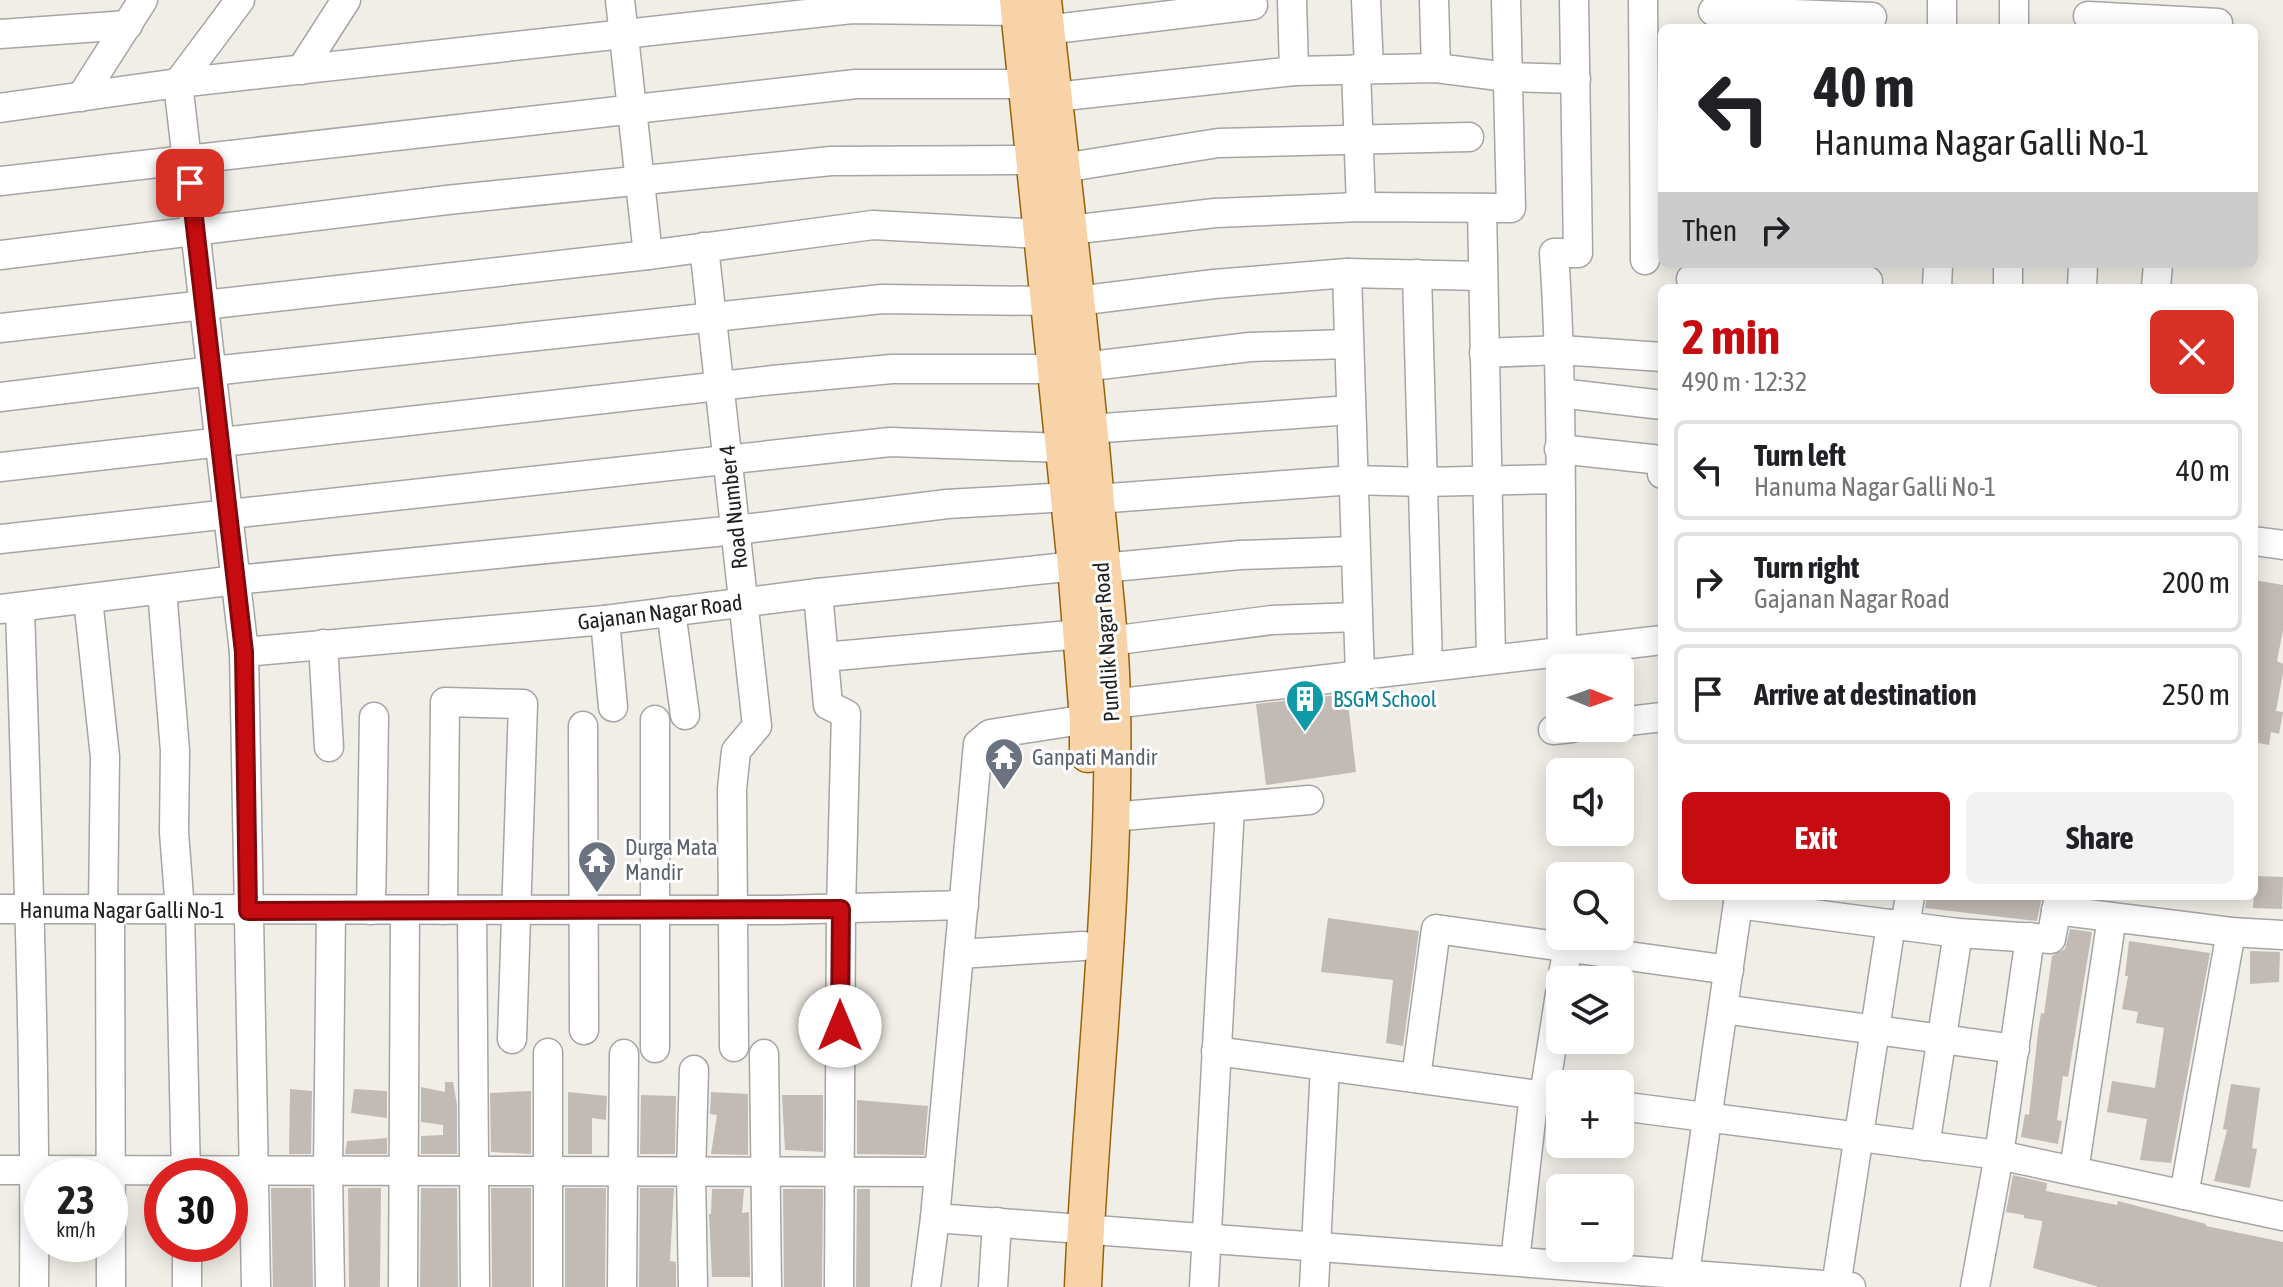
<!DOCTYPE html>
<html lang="en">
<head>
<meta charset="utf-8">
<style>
  :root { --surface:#fff; --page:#f2f2f2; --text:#202124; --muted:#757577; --line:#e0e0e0; --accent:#c60c10 }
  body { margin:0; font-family:"Asap Condensed",sans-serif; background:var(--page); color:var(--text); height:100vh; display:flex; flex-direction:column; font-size:30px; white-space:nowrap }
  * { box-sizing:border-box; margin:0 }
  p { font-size:26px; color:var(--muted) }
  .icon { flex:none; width:44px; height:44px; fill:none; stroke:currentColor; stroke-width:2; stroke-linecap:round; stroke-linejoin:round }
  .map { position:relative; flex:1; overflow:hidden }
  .drawer { position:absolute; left:1658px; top:284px; width:600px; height:616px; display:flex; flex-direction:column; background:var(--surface); border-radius:12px; box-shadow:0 4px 20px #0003 }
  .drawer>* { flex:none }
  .banner { position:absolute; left:1658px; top:24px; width:600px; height:244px; border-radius:12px; box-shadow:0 4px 20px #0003; background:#fff; color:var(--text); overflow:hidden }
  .needle { width:52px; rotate:91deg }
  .fabs { position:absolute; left:1546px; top:654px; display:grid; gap:16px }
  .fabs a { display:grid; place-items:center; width:88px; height:88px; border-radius:12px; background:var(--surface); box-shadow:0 4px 20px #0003; font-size:40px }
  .speed { position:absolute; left:24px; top:1158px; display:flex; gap:16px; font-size:40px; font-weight:700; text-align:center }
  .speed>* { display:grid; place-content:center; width:104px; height:104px; border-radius:50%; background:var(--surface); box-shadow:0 4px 20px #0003; line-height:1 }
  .speed small { font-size:20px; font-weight:400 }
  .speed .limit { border:12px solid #d22; background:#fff; color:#111 }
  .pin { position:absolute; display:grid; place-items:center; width:68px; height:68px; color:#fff; margin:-34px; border-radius:16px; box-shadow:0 4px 12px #0006 }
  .me { position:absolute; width:88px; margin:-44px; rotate:0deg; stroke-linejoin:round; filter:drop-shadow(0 0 6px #0008) }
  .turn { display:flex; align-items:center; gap:28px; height:168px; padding:0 24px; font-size:36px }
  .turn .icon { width:104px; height:104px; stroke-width:2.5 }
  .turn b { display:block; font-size:56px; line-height:68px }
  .then { display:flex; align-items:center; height:76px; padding:0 24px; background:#0003; gap:16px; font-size:30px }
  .round { display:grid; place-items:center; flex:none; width:84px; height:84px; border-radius:12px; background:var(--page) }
  .summary { display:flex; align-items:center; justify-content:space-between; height:136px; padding:0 24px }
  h1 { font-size:48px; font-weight:700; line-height:60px; color:var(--accent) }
  .button { display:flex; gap:16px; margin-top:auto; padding:16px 24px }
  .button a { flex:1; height:92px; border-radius:12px; background:var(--accent); color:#fff; font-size:32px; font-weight:700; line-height:92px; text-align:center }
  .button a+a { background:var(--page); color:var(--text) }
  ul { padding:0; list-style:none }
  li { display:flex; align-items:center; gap:24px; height:100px; margin:0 16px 12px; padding:0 8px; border:4px solid var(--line); border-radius:12px }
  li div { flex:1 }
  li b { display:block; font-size:30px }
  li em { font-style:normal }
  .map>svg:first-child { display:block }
  .building { fill:#c1bab5 }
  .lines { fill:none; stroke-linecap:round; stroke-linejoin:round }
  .minor-casing { stroke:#a5a5a5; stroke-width:31 }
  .major-casing { stroke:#956409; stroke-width:39 }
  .minor { stroke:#fff; stroke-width:28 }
  .major { stroke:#f7d3a7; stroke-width:36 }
  .route-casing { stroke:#81080a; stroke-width:20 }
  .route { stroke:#c60c10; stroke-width:14 }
  .labels { text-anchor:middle; stroke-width:6; stroke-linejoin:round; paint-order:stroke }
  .street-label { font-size:22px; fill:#212121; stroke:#fff }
  .culture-label { font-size:22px; fill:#0d838f; stroke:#fff; text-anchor:start }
  .worship-label { font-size:22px; fill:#5b616d; stroke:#fff; text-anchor:start }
</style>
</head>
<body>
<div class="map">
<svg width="2283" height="1287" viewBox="0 0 2283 1287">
  <rect width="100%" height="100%" fill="#f1eee8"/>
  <!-- building -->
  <g class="building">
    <polygon points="2254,580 2283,585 2283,630 2277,661 2283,664 2283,673 2276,711 2283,712 2279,734 2271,732 2269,745 2254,742"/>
    <polygon points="1347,694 1356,772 1266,785 1256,704"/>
    <polygon points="2255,876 2283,877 2282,909 2253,908"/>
    <polygon points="1927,896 2042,896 2037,921 1925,908"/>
    <polygon points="1328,918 1419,931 1403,1046 1386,1043 1393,980 1321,972"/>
    <polygon points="2070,929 2092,932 2068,1077 2063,1076 2057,1120 2062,1121 2058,1144 2021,1137 2025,1114 2029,1115 2038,1032 2041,1013 2044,1014 2052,956 2065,949"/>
    <polygon points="2129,941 2210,953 2171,1163 2140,1160 2147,1119 2107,1112 2112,1081 2155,1088 2164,1028 2136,1023 2138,1012 2122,1009 2128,976 2125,976"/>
    <polygon points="2250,951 2280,952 2279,982 2250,984"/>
    <polygon points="445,1082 453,1082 457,1105 457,1154 421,1154 421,1136 443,1135 443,1125 421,1122 421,1087 445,1092"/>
    <polygon points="2231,1084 2260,1088 2252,1148 2257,1149 2250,1188 2214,1181 2227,1130 2223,1129"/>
    <polygon points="290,1089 312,1091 311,1154 289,1154"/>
    <polygon points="354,1089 387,1091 387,1118 351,1113"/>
    <polygon points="531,1091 531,1154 491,1152 490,1093"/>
    <polygon points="568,1092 607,1096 606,1120 592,1118 592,1154 568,1154"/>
    <polygon points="711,1092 748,1094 748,1155 711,1154 717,1115 710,1114"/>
    <polygon points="641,1095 676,1096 675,1154 640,1154"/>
    <polygon points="782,1095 823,1095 823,1152 785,1150"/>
    <polygon points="857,1100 928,1106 924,1155 857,1154"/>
    <polygon points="387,1138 387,1154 345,1154 347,1141"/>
    <polygon points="2013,1175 2047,1183 2046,1191 2117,1205 2118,1201 2206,1224 2206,1226 2283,1242 2283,1287 2099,1287 2033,1268 2042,1224 2042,1221 2024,1218 2024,1215 2006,1212"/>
    <polygon points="271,1188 311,1188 313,1287 273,1287"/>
    <polygon points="348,1188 381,1188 380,1287 349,1287"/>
    <polygon points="421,1188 457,1188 458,1287 420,1287"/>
    <polygon points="491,1188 531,1188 531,1287 492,1287"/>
    <polygon points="565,1188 606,1188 605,1287 565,1287"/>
    <polygon points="640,1188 674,1188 670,1261 676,1262 676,1287 639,1287"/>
    <polygon points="712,1189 744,1189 742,1213 749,1212 750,1277 712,1277 709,1214 711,1214"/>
    <polygon points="783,1189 823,1189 822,1287 784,1287"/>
    <polygon points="857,1189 870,1189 870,1287 856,1287"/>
  </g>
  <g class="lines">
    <!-- minor casing -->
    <g class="minor-casing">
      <g id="minor">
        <polyline points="240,0 178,83 244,652 256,1287"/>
        <polyline points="620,0 648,255"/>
        <polyline points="1292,0 1294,71"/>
        <polyline points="1366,0 1369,68"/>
        <polyline points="1434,0 1436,68"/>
        <polyline points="1643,0 1645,260"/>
        <polyline points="1713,11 1872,17"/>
        <polyline points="2088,16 2218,23"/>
        <polyline points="1942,28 1942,0"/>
        <polyline points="2014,28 2014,0"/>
        <polyline points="1046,30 1253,5"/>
        <polyline points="0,34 128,25"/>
        <polyline points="1356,69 1361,207"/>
        <polyline points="301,70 346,0"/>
        <polyline points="81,97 143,0"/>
        <polyline points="1055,97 1294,71 1436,68 1507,77 1576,79"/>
        <polyline points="0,108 178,83 852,9 1019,11"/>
        <polyline points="1044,171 1218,143 1469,137"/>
        <polyline points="0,181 856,84 1026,84"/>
        <polyline points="1482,208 1491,659"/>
        <polyline points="1070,230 1215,213 1361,207 1511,208 1506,0"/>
        <polyline points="704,247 757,726 736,751 732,789 734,1047"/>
        <polyline points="0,255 447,200 831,161 1034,160"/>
        <polyline points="1347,273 1360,676"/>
        <polyline points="1417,274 1428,667"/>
        <polyline points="1691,279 1868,281"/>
        <polyline points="1937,288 1938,264"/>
        <polyline points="2008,288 2008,264"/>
        <polyline points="2082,288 2083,264"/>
        <polyline points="2156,288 2158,264"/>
        <polyline points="1077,301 1214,284 1347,273 1483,276"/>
        <polyline points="0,328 648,255 873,225 1042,234"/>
        <polyline points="1484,353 1561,350 1662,357"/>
        <polyline points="1083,367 1250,347 1348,344"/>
        <polyline points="1560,393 1662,405"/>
        <polyline points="0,397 212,371 882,299 1048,301"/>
        <polyline points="1090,429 1350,410"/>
        <polyline points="1559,449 1661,460 1662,474"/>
        <polyline points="0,467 773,380 892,369 1055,369"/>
        <polyline points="1096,499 1353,480 1423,482 1559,479"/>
        <polyline points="0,539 890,442 1064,448"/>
        <polyline points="2254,541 2283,545"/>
        <polyline points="1102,568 1240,555 1355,551"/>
        <polyline points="162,590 175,751 174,832 180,910 186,1176"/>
        <polyline points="818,593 828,705 846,714 841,909 839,1287"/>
        <polyline points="88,599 105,757 103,910"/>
        <path d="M 20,608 C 27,834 36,1060 34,1287"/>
        <polyline points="0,609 236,580 736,530 947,504 1069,497"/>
        <polyline points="671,611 685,715"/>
        <polyline points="605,620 613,707"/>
        <polyline points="1110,641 1272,620 1357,617"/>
        <polyline points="323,644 329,747"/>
        <path d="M 1562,651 C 1560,519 1563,385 1554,253 L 1578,253 L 1574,0"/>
        <polyline points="244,652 605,620 818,593 1076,566"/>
        <polyline points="824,657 1081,634"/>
        <polyline points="655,720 655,1048"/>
        <polyline points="1620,722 1662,717"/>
        <polyline points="583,726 584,1030"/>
        <polyline points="1553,730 1572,728"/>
        <polyline points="1111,817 1309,800"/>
        <polyline points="1738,904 1958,933 2051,939 2059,896"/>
        <polyline points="0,909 778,910 964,905"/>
        <polyline points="110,910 111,1287"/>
        <polyline points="371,910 374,717"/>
        <polyline points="443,910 445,702 523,704 512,1039"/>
        <polyline points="472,910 475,1287"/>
        <polyline points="2056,910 2231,932 2283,935"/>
        <polyline points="1905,926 1910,896"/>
        <polyline points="959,954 1083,946"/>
        <polyline points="1562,980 1568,947"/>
        <polyline points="1723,1009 2015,1049"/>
        <polyline points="1216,1051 1560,1098"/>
        <polyline points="548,1053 548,1287"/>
        <polyline points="764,1054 767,1287"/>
        <polyline points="1416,1078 1436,929 1729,970"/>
        <polyline points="1544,1096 1560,994"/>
        <polyline points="1620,1106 1999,1155 2283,1216"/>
        <polyline points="1925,1146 1958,933"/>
        <polyline points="0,1170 939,1172"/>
        <polyline points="2074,1171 2112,917"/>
        <polyline points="2184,1195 2231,932"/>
        <polyline points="935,1218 1851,1287"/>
        <polyline points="187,1244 187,1287"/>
        <polyline points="1515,1261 1534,1094"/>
        <polyline points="1836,1286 1891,924"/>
        <polyline points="330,1287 328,1172 331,910"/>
        <polyline points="403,1287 405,910"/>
        <polyline points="622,1287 624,1054"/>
        <polyline points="693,1287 691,1173 694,1070"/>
        <polyline points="926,1287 935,1218 978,744 990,734 1088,719 1112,704 1662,640"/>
        <polyline points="993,1287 997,1222"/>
        <polyline points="1204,1287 1230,807"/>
        <polyline points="1314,1287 1325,1066"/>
        <polyline points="1683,1287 1739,896"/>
        <polyline points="1975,1287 1999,1155 2030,937"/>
      </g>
    </g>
    <!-- major casing -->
    <g class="major-casing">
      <g id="major">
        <polyline points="1018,0 1076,566 1088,719 1088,754"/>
        <path d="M 1043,0 C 1061,168 1082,335 1096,503 C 1102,570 1111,637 1112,704 C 1116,899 1091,1092 1083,1287"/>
      </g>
    </g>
    <!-- minor -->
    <use href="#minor" class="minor"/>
    <!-- major -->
    <use href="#major" class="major"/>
  </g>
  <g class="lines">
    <!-- route casing -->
    <g class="route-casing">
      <polyline id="route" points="190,183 244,652 248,911 841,909 840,1026"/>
    </g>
    <!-- route -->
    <use href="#route" class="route"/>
  </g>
  <!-- icons -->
  <defs>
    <g id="building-pin" transform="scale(2)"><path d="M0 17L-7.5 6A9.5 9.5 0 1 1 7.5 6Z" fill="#0f9aa8" stroke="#fff"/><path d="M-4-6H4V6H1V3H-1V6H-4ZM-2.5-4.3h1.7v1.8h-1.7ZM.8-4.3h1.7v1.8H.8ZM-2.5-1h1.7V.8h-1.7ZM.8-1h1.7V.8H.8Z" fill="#fff"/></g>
    <g id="temple-pin" transform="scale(2)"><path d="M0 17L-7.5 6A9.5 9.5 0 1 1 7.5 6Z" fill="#6b7280" stroke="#fff"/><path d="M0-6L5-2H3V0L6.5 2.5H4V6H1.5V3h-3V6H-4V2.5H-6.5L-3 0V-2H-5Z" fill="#fff"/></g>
  </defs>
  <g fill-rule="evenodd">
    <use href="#building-pin" x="1305" y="699"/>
    <use href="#temple-pin" x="1004" y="757"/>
    <use href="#temple-pin" x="597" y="860"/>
  </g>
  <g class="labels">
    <!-- street labels -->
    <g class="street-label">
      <text transform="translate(733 507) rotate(-96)" y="8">Road Number 4</text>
      <text transform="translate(660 612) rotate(-7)" y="8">Gajanan Nagar Road</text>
      <text transform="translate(1106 642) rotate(-94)" y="8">Pundlik Nagar Road</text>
      <text x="122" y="918">Hanuma Nagar Galli No-1</text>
    </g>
    <!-- culture labels -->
    <g class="culture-label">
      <text x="1333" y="707">BSGM School</text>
    </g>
    <!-- worship labels -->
    <g class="worship-label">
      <text x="1032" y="765">Ganpati Mandir</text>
      <text x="625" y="855">Durga Mata<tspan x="625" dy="25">Mandir</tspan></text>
    </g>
  </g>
</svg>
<div class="fabs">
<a><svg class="needle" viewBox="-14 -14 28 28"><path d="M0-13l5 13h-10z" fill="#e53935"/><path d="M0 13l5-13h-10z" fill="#757577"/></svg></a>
<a><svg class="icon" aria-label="sound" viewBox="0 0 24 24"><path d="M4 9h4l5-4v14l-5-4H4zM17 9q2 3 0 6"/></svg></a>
<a><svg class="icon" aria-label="search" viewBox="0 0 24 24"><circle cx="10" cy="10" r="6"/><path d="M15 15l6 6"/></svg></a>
<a><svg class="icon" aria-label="layers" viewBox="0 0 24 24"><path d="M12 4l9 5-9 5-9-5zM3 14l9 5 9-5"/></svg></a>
<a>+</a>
<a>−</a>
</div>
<div class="speed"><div>23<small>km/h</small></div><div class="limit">30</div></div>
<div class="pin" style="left:190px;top:183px;background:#d93025"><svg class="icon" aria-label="arrive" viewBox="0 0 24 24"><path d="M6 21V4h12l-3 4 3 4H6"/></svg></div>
<svg class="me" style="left:840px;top:1026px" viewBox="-20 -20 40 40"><circle r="19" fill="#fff"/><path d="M0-13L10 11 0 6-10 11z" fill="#c60c10"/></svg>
<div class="banner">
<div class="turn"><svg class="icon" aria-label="left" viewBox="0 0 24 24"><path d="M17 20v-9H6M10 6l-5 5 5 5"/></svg><div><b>40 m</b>Hanuma Nagar Galli No-1</div></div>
<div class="then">Then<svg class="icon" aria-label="right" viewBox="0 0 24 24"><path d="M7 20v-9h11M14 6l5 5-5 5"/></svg></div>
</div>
<section class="drawer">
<div class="summary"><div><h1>2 min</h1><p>490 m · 12:32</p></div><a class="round" style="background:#d93025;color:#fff"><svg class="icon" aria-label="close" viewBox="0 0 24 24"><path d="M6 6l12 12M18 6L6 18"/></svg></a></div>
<ul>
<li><svg class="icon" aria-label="left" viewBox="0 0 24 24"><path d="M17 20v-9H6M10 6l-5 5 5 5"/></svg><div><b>Turn left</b><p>Hanuma Nagar Galli No-1</p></div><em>40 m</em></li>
<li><svg class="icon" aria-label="right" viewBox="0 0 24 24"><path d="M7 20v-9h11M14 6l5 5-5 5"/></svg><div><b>Turn right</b><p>Gajanan Nagar Road</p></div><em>200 m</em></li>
<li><svg class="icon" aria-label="arrive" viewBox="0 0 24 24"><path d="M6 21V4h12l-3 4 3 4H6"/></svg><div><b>Arrive at destination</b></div><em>250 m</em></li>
</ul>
<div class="button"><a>Exit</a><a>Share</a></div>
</section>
</div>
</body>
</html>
